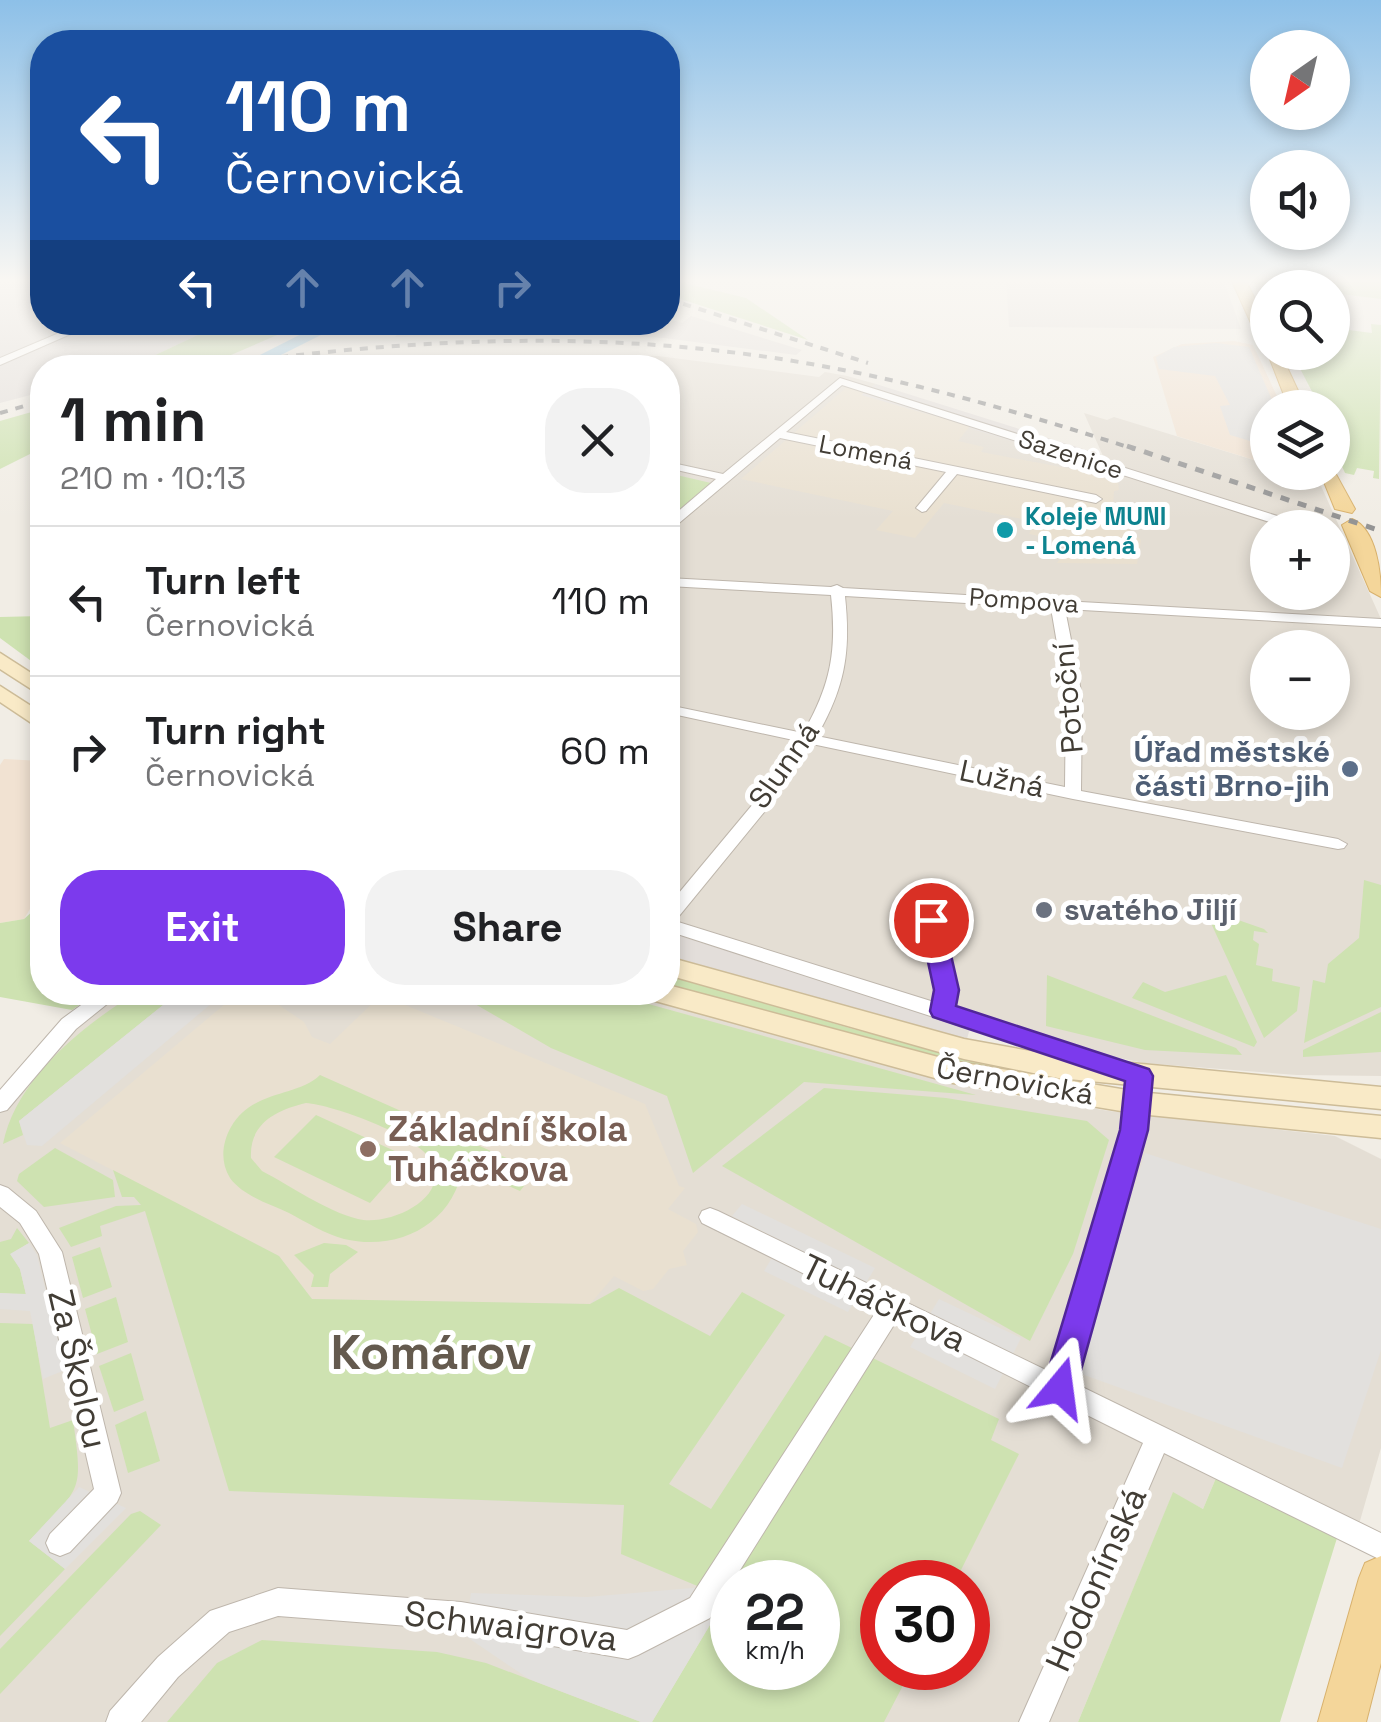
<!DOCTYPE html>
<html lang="en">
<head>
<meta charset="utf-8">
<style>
  :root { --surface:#fff; --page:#f2f2f2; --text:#202124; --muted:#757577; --line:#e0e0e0; --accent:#7c3aed }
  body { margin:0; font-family:"Space Grotesk",sans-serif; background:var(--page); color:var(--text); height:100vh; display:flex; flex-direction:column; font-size:38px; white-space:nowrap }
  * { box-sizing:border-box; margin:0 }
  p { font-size:32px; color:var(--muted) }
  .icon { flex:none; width:55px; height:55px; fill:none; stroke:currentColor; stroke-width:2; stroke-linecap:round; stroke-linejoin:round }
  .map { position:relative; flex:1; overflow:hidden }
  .sheet { position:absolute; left:30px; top:355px; width:650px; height:650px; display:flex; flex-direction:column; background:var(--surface); border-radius:40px; box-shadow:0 5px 15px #0003 }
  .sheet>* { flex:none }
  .guide { position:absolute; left:30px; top:30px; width:650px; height:305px; border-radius:40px; box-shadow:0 5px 15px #0003; background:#1a4fa0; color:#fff; overflow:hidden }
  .needle { width:65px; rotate:214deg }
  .controls { position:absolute; left:1250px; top:30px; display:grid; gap:20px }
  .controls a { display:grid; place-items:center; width:100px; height:100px; border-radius:50%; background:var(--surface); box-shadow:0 5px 15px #0003; font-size:50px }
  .speed { position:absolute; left:710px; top:1560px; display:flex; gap:20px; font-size:50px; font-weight:700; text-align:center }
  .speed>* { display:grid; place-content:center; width:130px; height:130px; border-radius:50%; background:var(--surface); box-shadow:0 5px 15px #0003; line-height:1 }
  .speed small { font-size:25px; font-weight:400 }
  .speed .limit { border:15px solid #d22; background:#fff; color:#111 }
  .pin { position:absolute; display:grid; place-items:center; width:85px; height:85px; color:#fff; margin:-42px; border:5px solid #fff; border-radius:50%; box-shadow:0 2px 10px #0007 }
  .me { position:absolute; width:110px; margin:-55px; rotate:16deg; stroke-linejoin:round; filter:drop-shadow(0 0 8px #0008) }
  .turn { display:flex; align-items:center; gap:35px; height:210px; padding:0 30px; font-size:45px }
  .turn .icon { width:130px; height:130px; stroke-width:2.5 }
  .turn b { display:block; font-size:70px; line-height:85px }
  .lanes { display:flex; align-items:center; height:95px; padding:0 30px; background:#0003; justify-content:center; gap:50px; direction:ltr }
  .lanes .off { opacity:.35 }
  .round { display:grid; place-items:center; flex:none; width:105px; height:105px; border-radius:40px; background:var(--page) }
  .head { display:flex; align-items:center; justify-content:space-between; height:170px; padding:0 30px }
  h1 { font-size:60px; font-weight:800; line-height:75px }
  .cta { display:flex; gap:20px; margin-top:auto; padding:20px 30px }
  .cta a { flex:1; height:115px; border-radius:40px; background:var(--accent); color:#fff; font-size:40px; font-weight:800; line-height:115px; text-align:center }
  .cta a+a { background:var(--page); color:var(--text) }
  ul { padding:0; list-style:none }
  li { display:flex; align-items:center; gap:30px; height:150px; padding:0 30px; border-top:2px solid var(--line) }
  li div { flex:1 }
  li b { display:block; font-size:38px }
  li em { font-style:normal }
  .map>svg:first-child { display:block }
  .residential { fill:#e4ded4; fill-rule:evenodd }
  .commercial { fill:#f1e2d2 }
  .industrial { fill:#e3deda }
  .education { fill:#e9e0d0 }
  .green { fill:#cee2b1; fill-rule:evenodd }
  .parking { fill:#e2e0dd }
  .water { fill:#a6d1e9 }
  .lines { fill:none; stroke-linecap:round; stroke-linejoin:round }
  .street-casing { stroke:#beb6ac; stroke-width:2 }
  .secondary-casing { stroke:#cdbc98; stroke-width:3 }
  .primary-casing { stroke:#d8b16c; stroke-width:2 }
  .street { fill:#fff; fill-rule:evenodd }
  .secondary { fill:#f9eac7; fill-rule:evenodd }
  .primary { fill:#f4d69a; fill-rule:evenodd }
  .rail-far1 { stroke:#949494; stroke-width:4; stroke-dasharray:8 8; stroke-linecap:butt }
  .rail { stroke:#949494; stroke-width:5; stroke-dasharray:9 9; stroke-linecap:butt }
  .route { fill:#7c3aed; stroke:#51269a; stroke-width:2.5 }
  .culture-dot { fill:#0f9aa8; stroke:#fff; stroke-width:4 }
  .service-dot { fill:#5c6f8a; stroke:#fff; stroke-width:4 }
  .worship-dot { fill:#6b7280; stroke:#fff; stroke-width:4 }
  .education-dot { fill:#8d6e63; stroke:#fff; stroke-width:4 }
  .labels { text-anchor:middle; stroke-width:10; stroke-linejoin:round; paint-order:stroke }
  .far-street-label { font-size:25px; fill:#423d35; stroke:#fff }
  .far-culture-label { font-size:25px; font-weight:bold; fill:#0d838f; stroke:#fff; text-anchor:start }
  .street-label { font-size:30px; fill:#423d35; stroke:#fff }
  .service-label { font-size:30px; font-weight:bold; fill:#4e5e75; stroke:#fff; text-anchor:end }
  .worship-label { font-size:30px; font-weight:bold; fill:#5b616d; stroke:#fff; text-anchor:start }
  .near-education-label { font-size:35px; font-weight:bold; fill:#785e54; stroke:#fff; text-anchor:start }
  .near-street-label { font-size:35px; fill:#423d35; stroke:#fff }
  .near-district-label { font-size:48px; font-weight:bold; fill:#645a4e; stroke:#fff }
</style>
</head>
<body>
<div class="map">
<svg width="1381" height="1722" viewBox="0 0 1381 1722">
  <rect width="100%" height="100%" fill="#f1ede5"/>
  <!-- residential -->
  <g class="residential">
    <path d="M 608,355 L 658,356 L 819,377 L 825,372 L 847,376 L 876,384 L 861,395 L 1089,457 L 1103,456 L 1084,413 L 1107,420 L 1114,417 L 1267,464 L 1268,472 L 1317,477 L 1381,619 L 1381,1076 L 1297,1075 L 1144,1063 L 970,1028 L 668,932 L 668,368 L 588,368 ZM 1268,528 L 1332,528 L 1332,592 L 1268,592 ZM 1268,648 L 1332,648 L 1332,712 L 1268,712 Z"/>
    <path d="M 102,993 L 632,993 L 980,1090 L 1109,1111 L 1335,1136 L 1381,1159 L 1381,1448 L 1353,1545 L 1216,1478 L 1203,1509 L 1173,1493 L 1078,1722 L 0,1722 L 0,1091 L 64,1021 ZM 732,1582 L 818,1582 L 818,1668 L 732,1668 ZM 882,1582 L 968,1582 L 968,1668 L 882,1668 Z"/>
  </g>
  <!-- commercial -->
  <g class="commercial">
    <polygon points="1234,341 1253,345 1282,407 1268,408 1267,464 1177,436 1153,357 1182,344"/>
    <polygon points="4,759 42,761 42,889 24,919 0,923 0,765"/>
  </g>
  <!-- industrial -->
  <g class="industrial">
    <polygon points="0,279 42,279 42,322 223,323 130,367 42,368 42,392 0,403"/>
    <polygon points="1006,279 1223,279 1241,329 1009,327"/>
    <polygon points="691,316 802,350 796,355 664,338 569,333 395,337 408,323 668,322 668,319 682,323"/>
    <polygon points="876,384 1096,453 1100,456 1081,462 859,395"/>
    <polygon points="668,932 970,1028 967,1039 668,956"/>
  </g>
  <!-- education -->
  <g class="education">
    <polygon points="848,386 865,392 861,395 970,426 958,441 984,447 981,452 1071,469 1081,462 1117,473 1119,490 1114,491 1113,507 1120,522 1141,540 1137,564 1057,563 1071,543 1029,534 1036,522 944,503 915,538 876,530 893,511 741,479"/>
    <polygon points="238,993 261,993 304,1022 312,1037 330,1044 381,995 645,1104 679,1186 685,1188 668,1209 696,1224 698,1232 683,1251 687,1265 669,1269 653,1289 643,1291 614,1276 590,1304 312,1299 279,1256 60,1143"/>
  </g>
  <!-- green -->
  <g class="green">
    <polygon points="668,279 746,298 808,340 668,295"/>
    <polygon points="1253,279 1381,279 1381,299 1333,293 1332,288 1255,284"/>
    <polygon points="223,323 305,323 231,355 130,367"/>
    <polygon points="1371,324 1381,325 1379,479 1373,478 1374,471 1357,468 1354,475 1345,473 1333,447 1332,408 1320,407 1292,353 1332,352 1333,328 1372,333"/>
    <polygon points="42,409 42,448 0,469 0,421"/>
    <polygon points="668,473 711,483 668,519"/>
    <polygon points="42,616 42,669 0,638 0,617"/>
    <polygon points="1364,880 1381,885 1381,1007 1304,1043 1313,980 1325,983 1328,964 1359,938"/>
    <polygon points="42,903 42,992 97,993 72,1010 0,997 0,923 24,919"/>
    <polygon points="1204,908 1264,929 1268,933 1254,931 1253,940 1259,944 1256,965 1273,969 1272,981 1300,987 1297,1011 1264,1038"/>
    <path d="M 668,974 L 853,1029 L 1059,1079 C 926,1062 796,1023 668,986 Z"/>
    <polygon points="1047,975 1236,1048 1242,1055 1145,1050 1046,1026"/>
    <polygon points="1226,975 1257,1042 1254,1047 1132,998 1143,982 1165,992"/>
    <path d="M 136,993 L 178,993 L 19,1121 L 23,1135 L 3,1144 C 16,1079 82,1026 136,993 Z"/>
    <polygon points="456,993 609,993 976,1095 804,1082 693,1173 667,1096 551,1048"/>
    <polygon points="1381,1012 1381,1052 1303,1057 1303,1050"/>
    <path d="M 320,1075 L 536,1171 L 520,1191 L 463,1166 C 454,1223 400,1252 344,1239 C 325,1234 306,1222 289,1213 C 270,1204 243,1196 230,1178 C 220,1162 222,1143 231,1127 C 253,1089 296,1098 320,1075 ZM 306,1103 C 333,1105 416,1135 430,1159 C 454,1197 389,1227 358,1219 C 326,1211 291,1186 262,1171 L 251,1158 C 249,1123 277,1110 306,1103 Z"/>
    <polygon points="824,1088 946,1098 1087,1121 1109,1140 1073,1254 1030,1341 722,1166"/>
    <polygon points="316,1115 410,1158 370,1203 274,1157"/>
    <polygon points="55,1148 113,1180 115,1197 44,1207 17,1181 19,1174"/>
    <path d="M 113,1170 L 279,1256 L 312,1299 L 590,1304 L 619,1288 L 710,1336 L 742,1292 L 785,1315 L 669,1484 L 711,1509 L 825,1335 L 999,1419 L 991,1440 L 1019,1454 L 955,1582 L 882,1582 L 882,1668 L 912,1668 L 884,1722 L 652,1722 L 726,1598 L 621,1554 L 624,1505 L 229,1491 L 145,1211 L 100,1226 L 102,1236 L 71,1247 L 59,1228 L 116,1206 L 141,1205 L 134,1197 L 122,1197 ZM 732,1582 L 818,1582 L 818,1668 L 732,1668 Z"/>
    <polygon points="17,1228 29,1243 11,1254 20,1269 26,1295 0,1293 0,1242 11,1239"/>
    <polygon points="324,1243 346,1245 358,1252 330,1274 328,1287 311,1287 314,1275 294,1255"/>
    <polygon points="100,1247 112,1287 83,1298 72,1257"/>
    <polygon points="116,1297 128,1342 97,1354 85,1309"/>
    <path d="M 0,1323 L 33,1324 L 50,1428 L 73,1420 C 84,1497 80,1486 29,1541 L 65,1569 L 0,1636 Z"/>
    <polygon points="131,1353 144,1400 114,1412 99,1366"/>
    <polygon points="146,1411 160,1461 128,1473 115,1425"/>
    <polygon points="1216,1478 1337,1538 1280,1722 1078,1722 1173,1492 1203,1509"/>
    <polygon points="140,1511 161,1525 0,1694 0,1649 131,1514"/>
    <polygon points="262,1640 437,1652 486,1663 641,1722 167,1722 217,1663"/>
  </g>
  <!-- parking -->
  <g class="parking">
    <polygon points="1216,343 1249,347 1275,407 1268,408 1267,446 1230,435 1220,406 1230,405 1215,376 1159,369 1156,357 1174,347"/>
    <polygon points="178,993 224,993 42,1146 27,1145 19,1121"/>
    <polygon points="1145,1153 1381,1229 1381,1350 1342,1468 1076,1372"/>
    <polygon points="742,1204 875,1268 848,1312 764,1271 782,1241 732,1216"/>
    <polygon points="29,1243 37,1255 65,1370 43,1379 30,1311 0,1309 0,1293 26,1294 20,1269 10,1254"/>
    <polygon points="939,1299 1021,1338 995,1389 910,1347"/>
    <polygon points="79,1487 126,1508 65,1569 29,1541"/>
    <polygon points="704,1587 726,1598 652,1722 641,1722 529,1679 464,1635 471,1593 587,1597"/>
  </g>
  <!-- water -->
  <polygon class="water" points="325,322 345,323 257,367 236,367"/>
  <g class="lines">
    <!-- street casing -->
    <g class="street-casing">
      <g id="street">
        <polygon points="85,322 98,322 0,365 0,358"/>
        <polygon points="840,378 1306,525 1308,528 1288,528 842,385 786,432 1096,495 1102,499 1096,503 957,474 926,511 922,512 916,508 946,472 780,438 672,529 668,530 668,520 716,479 668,468 668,462 723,474"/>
        <polygon points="1332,533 1341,535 1342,538 1332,541"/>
        <path d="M 668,578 L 831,587 L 837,585 L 843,588 L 1052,600 L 1057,598 L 1063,601 L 1381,619 L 1381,627 L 1065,609 L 1082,696 L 1081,791 L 1338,839 L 1347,844 L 1344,848 L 1338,849 L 1073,799 L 812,744 L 765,811 L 675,921 L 934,1002 L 937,990 L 922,920 L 925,916 L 937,916 L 957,990 L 953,1007 L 1146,1071 L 1149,1076 L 1145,1130 L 1074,1383 L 1381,1533 L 1381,1560 L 1164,1453 L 1049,1722 L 1019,1722 L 1143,1443 L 897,1320 L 710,1618 L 638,1655 L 628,1659 L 461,1630 L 278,1616 L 229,1632 L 178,1677 L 141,1722 L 106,1722 L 110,1711 L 158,1657 L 210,1611 L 278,1588 L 461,1602 L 627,1630 L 690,1598 L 877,1310 L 702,1223 L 699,1217 L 702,1211 L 710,1208 L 718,1211 L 1052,1373 L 1123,1130 L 1128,1080 L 668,931 L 668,906 L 753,804 L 798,741 L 668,713 L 668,705 L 803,733 C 831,685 837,650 831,595 L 668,586 ZM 845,596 L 1051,608 L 1066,696 L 1065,787 L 817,736 C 845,687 851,652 845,596 Z"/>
        <polygon points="99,992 122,992 76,1029 7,1110 0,1112 0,1090 62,1019"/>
        <polygon points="0,1185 8,1188 36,1211 62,1252 121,1493 117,1502 70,1552 60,1556 50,1552 46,1543 50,1534 94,1489 39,1254 20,1223 0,1207"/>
      </g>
    </g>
    <!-- secondary casing -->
    <g class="secondary-casing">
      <g id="secondary">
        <polygon points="0,653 42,680 42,696 0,669"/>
        <polygon points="0,686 42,713 42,730 0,702"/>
        <polygon points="668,957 964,1039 1058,1056 1381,1087 1381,1109 1058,1078 964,1059 668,975"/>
        <polygon points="668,985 953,1061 1139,1092 1381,1116 1381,1138 1139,1114 953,1083 648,999 644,992 668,992"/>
      </g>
    </g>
    <!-- primary casing -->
    <g class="primary-casing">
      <g id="primary">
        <polygon points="1231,279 1245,279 1268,326 1268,348 1260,343"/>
        <polygon points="1266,349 1280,352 1306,408 1289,408"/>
        <polygon points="1332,467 1355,509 1352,513 1335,509 1320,472 1332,472"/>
        <path d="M 1352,519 C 1377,529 1381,574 1381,597 L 1370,591 L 1342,525 Z"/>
        <polygon points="1381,1556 1381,1663 1366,1722 1318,1722 1359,1578 1365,1563"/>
      </g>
    </g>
    <!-- street -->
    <use href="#street" class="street"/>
    <!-- secondary -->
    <use href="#secondary" class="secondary"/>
    <!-- primary -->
    <use href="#primary" class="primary"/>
    <!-- rail-far1 -->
    <g class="rail-far1">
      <polyline points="668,299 868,363"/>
      <path d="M 201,368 C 401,338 604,328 805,363 C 917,382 1026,414 1134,449"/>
      <polyline points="0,413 42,401"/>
    </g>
    <!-- rail -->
    <polyline class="rail" points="1127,446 1381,531"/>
  </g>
  <!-- sky -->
  <linearGradient id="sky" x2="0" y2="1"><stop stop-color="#8dc0e8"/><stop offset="0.54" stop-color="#f9f7f3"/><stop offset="1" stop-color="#f9f7f3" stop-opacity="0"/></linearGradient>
  <rect width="1381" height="520" fill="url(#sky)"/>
  <!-- route -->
  <polygon class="route" points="931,912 943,920 959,990 956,1006 1149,1069 1153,1076 1148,1130 1076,1388 1071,1398 1060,1402 1048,1398 1043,1388 1120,1130 1125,1081 933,1017 930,1011 934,990 919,920"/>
  <!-- markers -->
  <circle class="culture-dot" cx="1005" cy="530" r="10"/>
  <circle class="service-dot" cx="1350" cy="769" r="10"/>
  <circle class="worship-dot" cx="1044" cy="910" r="10"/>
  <circle class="education-dot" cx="368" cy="1149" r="10"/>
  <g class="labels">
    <!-- far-street labels -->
    <g class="far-street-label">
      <text transform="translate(866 452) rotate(11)" y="9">Lomená</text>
      <text transform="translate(1071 454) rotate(18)" y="9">Sazenice</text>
      <text transform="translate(1024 600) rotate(4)" y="9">Pompova</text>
    </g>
    <!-- far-culture labels -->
    <g class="far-culture-label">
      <text x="1025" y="525">Koleje MUNI<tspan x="1025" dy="29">- Lomená</tspan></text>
    </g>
    <!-- street labels -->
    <g class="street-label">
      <text transform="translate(1068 698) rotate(-95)" y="10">Potoční</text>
      <text transform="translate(784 765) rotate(-55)" y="10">Slunná</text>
      <text transform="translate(1002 779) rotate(12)" y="10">Lužná</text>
      <text transform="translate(1015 1081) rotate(10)" y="10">Černovická</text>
    </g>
    <!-- service labels -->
    <g class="service-label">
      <text x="1330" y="762">Úřad městské<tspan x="1330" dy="34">části Brno-jih</tspan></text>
    </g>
    <!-- worship labels -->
    <g class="worship-label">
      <text x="1064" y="920">svatého Jiljí</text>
    </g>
    <!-- near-education labels -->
    <g class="near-education-label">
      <text x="388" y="1141">Základní škola<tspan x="388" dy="40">Tuháčkova</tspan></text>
    </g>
    <!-- near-street labels -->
    <g class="near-street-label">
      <text transform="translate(884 1303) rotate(26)" y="12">Tuháčkova</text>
      <text transform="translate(78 1369) rotate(77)" y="12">Za Školou</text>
      <text transform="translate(1096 1579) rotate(-66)" y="12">Hodonínská</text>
      <text transform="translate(511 1626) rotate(7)" y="12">Schwaigrova</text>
    </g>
    <!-- near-district labels -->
    <g class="near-district-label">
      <text x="431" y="1369">Komárov</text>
    </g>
  </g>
</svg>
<div class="controls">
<a><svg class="needle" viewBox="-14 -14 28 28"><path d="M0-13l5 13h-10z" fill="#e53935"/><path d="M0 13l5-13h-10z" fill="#757577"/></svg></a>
<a><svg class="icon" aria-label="sound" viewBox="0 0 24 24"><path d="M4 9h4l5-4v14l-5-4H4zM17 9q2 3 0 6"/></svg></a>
<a><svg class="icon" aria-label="search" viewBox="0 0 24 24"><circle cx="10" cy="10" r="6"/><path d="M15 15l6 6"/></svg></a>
<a><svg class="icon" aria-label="layers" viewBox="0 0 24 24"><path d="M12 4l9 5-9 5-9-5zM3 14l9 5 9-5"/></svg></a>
<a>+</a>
<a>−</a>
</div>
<div class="speed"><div>22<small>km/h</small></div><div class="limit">30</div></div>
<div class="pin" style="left:931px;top:920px;background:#d93025"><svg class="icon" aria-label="arrive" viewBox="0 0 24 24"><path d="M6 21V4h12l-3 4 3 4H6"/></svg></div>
<svg class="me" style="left:1060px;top:1388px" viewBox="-20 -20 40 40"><path d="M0-17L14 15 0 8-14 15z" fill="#7c3aed" stroke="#fff" stroke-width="4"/></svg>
<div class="guide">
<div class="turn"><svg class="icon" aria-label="left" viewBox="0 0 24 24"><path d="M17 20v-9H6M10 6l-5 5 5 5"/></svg><div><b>110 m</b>Černovická</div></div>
<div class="lanes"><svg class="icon" aria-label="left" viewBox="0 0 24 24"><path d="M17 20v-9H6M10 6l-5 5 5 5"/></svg><svg class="icon off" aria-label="ahead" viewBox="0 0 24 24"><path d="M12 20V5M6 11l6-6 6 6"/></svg><svg class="icon off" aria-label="ahead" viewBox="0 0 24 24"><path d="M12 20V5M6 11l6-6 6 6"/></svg><svg class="icon off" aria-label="right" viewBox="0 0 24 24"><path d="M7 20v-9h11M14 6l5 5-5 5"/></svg></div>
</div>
<section class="sheet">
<div class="head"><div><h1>1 min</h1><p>210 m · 10:13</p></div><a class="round"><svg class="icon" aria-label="close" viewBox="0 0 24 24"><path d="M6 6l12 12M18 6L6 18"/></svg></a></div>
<ul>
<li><svg class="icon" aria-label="left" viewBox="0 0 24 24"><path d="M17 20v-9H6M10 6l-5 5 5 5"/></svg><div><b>Turn left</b><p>Černovická</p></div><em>110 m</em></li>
<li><svg class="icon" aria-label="right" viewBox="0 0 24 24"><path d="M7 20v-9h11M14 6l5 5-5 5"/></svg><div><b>Turn right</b><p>Černovická</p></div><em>60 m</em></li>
</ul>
<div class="cta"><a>Exit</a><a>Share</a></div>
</section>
</div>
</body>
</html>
